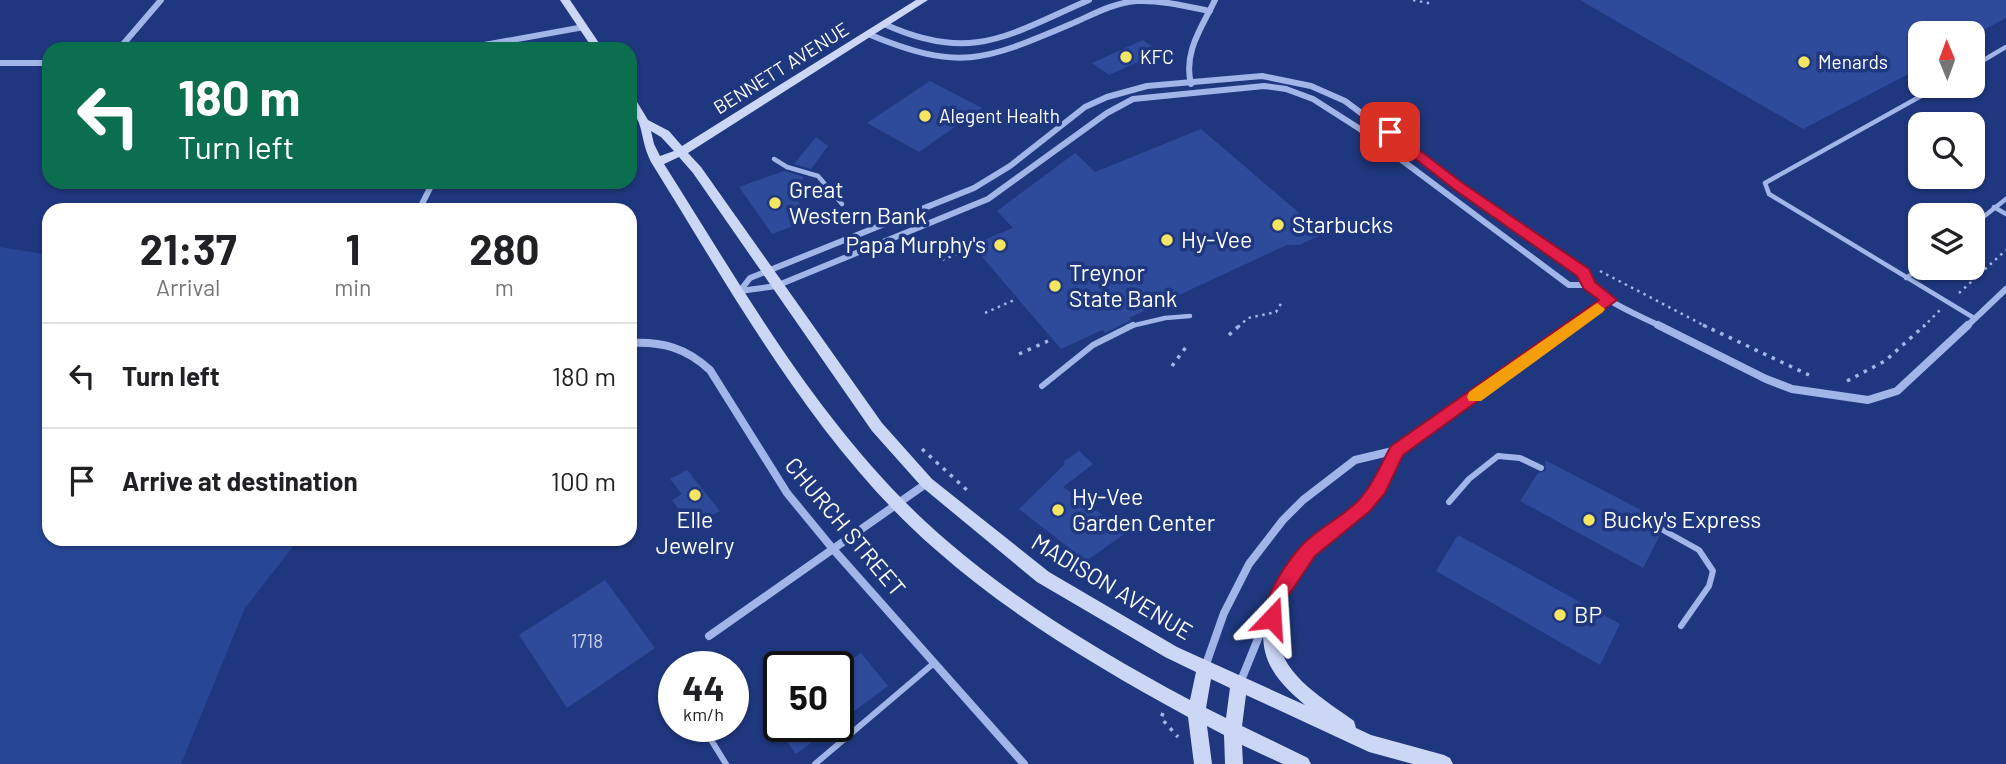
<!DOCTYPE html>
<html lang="en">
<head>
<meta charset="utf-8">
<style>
  :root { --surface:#fff; --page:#f2f2f2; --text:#202124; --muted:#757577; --line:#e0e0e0 }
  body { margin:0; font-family:Barlow,sans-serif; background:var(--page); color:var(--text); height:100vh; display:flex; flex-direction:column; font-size:26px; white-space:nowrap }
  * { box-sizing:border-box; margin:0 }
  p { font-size:23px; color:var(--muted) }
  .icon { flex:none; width:38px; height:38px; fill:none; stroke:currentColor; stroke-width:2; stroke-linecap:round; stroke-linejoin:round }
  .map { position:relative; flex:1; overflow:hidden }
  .details { position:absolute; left:42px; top:203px; width:595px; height:343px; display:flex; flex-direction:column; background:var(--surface); border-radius:21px; box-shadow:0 2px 5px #0004 }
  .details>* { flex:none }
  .hud { position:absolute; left:42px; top:42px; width:595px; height:147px; border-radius:21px; box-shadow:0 2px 5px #0004; background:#0b6e4f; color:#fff; overflow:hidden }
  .needle { width:46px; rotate:359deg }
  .controls { position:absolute; left:1908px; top:21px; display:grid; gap:14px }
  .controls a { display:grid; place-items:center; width:77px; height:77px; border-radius:14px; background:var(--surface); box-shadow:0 2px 5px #0004; font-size:35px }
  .speed { position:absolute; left:658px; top:651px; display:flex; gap:14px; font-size:35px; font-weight:700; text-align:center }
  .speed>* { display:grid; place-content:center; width:91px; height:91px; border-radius:50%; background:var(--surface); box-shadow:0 2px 5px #0004; line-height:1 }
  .speed small { font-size:18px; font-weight:400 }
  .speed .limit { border:4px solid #111; border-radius:10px; background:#fff; color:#111 }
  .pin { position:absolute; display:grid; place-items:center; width:60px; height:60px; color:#fff; margin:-30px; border-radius:14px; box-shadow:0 4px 10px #0006 }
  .me { position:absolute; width:77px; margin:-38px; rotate:20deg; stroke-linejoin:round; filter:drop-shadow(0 0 5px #0008) }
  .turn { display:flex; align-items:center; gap:24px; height:147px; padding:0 21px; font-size:32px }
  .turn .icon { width:91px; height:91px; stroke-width:2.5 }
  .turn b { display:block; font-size:49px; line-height:60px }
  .eta { display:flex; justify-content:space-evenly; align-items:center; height:119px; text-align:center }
  .eta b { font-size:42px; font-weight:700; line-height:49px }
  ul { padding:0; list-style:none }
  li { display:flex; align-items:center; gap:21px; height:105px; padding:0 21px; border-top:2px solid var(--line) }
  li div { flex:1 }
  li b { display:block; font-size:26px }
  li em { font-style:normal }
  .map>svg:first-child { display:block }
  .green { fill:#284696 }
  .building { fill:#2e4b9b }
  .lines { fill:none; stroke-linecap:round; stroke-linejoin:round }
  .path-far1 { stroke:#a2b5e8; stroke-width:2.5; stroke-dasharray:2.5 4.5; stroke-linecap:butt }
  .path { stroke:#a2b5e8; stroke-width:3.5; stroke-dasharray:3.5 6; stroke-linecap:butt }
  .service-far1 { stroke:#a2b5e8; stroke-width:4.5 }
  .service { stroke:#a2b5e8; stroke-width:6 }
  .minor-far1 { stroke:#a2b5e8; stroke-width:6 }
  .minor { stroke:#a2b5e8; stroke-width:8 }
  .secondary { fill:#ccd7f6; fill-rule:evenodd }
  .route { fill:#e11d48; stroke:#92132f; stroke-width:2 }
  .slow { fill:#f59e0b }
  .poi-dot { fill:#f6e561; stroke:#1f377e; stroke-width:2.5 }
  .labels { text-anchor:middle; stroke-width:7; stroke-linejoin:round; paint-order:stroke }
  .far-poi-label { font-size:19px; fill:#fff; stroke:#1f377e; text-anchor:start }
  .far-street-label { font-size:19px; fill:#fff; stroke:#1f377e }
  .number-label { font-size:19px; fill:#cbd2e6 }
  .poi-label { font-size:23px; fill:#fff; stroke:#1f377e; text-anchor:start }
  .street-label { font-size:23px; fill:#fff; stroke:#1f377e }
</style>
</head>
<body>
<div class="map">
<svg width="2006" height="764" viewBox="0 0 2006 764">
  <rect width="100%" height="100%" fill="#1f377e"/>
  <!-- green -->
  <polygon class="green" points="0,247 49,255 49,539 299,539 245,608 181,764 0,764"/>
  <!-- building -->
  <g class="building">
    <polygon points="1580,0 2006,0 2006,18 1978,33 1920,33 1920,68 1803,129"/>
    <polygon points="1143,40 1160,52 1109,75 1092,63"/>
    <polygon points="930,81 982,108 919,152 867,123"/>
    <polygon points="1201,129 1305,218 1321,235 1299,245 1287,245 1129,318 1131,320 1105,333 1102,330 1061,349 972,245 1013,228 997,211 1075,153 1095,172"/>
    <polygon points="816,137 828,146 811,169 794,164"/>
    <polygon points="784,171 804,177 792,193 812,219 772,234 739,187"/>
    <polygon points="1079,451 1093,464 1063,487 1108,519 1115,515 1130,530 1086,561 1019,509 1065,464 1063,462"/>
    <polygon points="1545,460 1666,523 1658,528 1660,535 1643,568 1520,501 1538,473 1546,471"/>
    <polygon points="687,470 720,511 702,521 692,508 682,514 672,500 682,494 670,479"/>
    <polygon points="1458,535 1620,624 1600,665 1436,571"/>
    <polygon points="605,580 655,648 567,708 519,635"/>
    <polygon points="861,653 888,686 838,723 838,669"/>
    <polygon points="776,726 834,726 796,754"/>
  </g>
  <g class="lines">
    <!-- path-far1 -->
    <g class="path-far1">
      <polyline points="1413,0 1433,4"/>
      <polyline points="942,260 970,249"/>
      <polyline points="1600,271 1707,327"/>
      <polyline points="1959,293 2006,250"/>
      <polyline points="985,313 1014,300"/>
      <polyline points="1238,327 1248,318 1276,312 1282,302"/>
      <polyline points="1923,327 1940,310"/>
    </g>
    <!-- path -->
    <g class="path">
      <polyline points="1703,325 1809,375"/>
      <polyline points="1229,335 1240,325"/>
      <polyline points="1019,354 1048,341"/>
      <polyline points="1172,366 1186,347"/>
      <polyline points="1847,381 1885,361 1925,325"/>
      <polyline points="922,449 968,491"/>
      <polyline points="1152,618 1188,633 1186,639"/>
      <polyline points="1163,713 1161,718 1178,737"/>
    </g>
    <!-- service-far1 -->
    <g class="service-far1">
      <polyline points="1972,67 2006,47"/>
      <polyline points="1939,86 1765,183 1769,194 1974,318"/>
      <polyline points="774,159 787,167 818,176 842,204"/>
      <polyline points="1994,207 2006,214"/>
      <polyline points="1972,226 2006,199"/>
      <polyline points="1906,278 1920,268"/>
      <polyline points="1127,327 1165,318 1190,316"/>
    </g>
    <!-- service -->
    <g class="service">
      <polyline points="1042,386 1093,345 1133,325"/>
      <polyline points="1449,502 1469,479 1498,456 1520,458 1541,468"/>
      <polyline points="1663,530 1699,550 1713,571 1709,586 1681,626"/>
      <polyline points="708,726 708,735 726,764"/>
      <polyline points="815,764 934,663"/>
    </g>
    <!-- minor-far1 -->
    <g class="minor-far1">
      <path d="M 884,24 C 972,64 1008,35 1089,0"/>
      <path d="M 868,34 C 959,72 984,61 1071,24 C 1092,15 1113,3 1136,1 C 1161,0 1186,6 1210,11"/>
      <polyline points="119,49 161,0"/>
      <polyline points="462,49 584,27"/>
      <polyline points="0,63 49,63"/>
      <path d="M 1191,84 C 1183,52 1202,27 1215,0"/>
      <polyline points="419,210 433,182"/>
      <path d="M 740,291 L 750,278 L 974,188 L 1010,166 L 1085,107 L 1107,97 L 1147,86 L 1262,76 L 1311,86 L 1345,101 L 1460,187 L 1583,273 C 1597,301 1635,313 1662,327"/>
      <polyline points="740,291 776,286 988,199 1107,113 1133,99 1264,86 1286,89 1313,99 1360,129 1569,285 1589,285"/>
      <polyline points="1571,327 1609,300"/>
      <polyline points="1966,327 2006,289"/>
    </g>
    <!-- minor -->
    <g class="minor">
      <polyline points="1658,325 1766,379 1792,389 1868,400 1897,391 1968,325"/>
      <path d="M 630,343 C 662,341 686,348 710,370 L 787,493 L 833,549 L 1024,764"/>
      <polyline points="1274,602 1309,550 1364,506 1378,487 1397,450"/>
      <polyline points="709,636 927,483"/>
      <polyline points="1205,667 1224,613 1249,564 1283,520 1303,500 1355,460 1397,450 1574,325"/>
      <polyline points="1240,683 1266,619"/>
    </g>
    <!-- secondary -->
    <g class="secondary">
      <polygon points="560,0 570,0 603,49 593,49"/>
      <path d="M 916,0 L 928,0 L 688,153 L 701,167 L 882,423 L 932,479 L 1049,572 L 1177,647 L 1305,705 C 1265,671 1257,651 1267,600 L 1269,595 L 1275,593 L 1281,595 C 1287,607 1276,624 1278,638 C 1283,677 1326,700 1354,721 L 1356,728 L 1371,735 L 1444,755 L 1450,758 L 1453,764 L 1413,764 L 1369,752 L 1246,695 L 1242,726 L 1308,758 L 1311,764 L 1283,764 L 1242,745 L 1243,764 L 1225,764 L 1224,735 L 1207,726 L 1212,764 L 1194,764 L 1188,717 C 1099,668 1012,617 936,550 C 816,446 734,295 651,162 C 643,146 644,138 639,123 C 634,111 630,110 630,96 L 634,97 L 648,120 L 669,131 L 682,146 ZM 651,131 L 661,137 L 674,151 L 660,156 L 654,144 ZM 679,157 L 693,173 L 872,431 L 922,487 L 1037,582 L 1165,657 L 1196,672 L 1190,700 C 1104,654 1020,604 946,540 C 827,438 747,295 664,164 ZM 1211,679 L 1230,688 L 1226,718 L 1206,708 Z"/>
    </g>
  </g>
  <!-- route -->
  <path class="route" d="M 1390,128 L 1464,184 L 1589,269 L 1595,282 L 1617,300 L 1403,455 L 1385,493 L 1370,511 L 1315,556 L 1284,602 L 1279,624 L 1272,626 L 1266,624 C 1257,604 1289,559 1303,544 C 1319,528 1342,517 1358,501 C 1373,485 1381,464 1391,446 L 1599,300 L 1584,289 L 1577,276 L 1455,190 L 1385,135 L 1383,132 Z"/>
  <!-- slow -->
  <polygon class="slow" points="1597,303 1605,309 1603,312 1481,401 1469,401 1467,397 1469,392"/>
  <!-- markers -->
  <g class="poi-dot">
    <circle cx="1126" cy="57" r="7"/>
    <circle cx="1804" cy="62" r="7"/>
    <circle cx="925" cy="116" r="7"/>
    <circle cx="775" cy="203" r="7"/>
    <circle cx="1278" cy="225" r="7"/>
    <circle cx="1167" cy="240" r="7"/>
    <circle cx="1000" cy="245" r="7"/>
    <circle cx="1055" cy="286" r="7"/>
    <circle cx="695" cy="495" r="7"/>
    <circle cx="1058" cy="510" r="7"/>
    <circle cx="1589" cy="520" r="7"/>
    <circle cx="1560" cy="615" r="7"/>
  </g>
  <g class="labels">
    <!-- far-poi labels -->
    <g class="far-poi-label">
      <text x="1140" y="64">KFC</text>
      <text x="1818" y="69">Menards</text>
      <text x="939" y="123">Alegent Health</text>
    </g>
    <!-- far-street labels -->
    <g class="far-street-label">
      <text transform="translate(781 68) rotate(-32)" y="7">BENNETT AVENUE</text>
    </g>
    <!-- number labels -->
    <g class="number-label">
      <text x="587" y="648">1718</text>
    </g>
    <!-- poi labels -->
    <g class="poi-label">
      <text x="789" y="198">Great<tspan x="789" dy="26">Western Bank</tspan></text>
      <text x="1292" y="233">Starbucks</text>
      <text x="1181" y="248">Hy-Vee</text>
      <text x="986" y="253" text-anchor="end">Papa Murphy's</text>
      <text x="1069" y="281">Treynor<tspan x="1069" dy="26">State Bank</tspan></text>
      <text x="1072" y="505">Hy-Vee<tspan x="1072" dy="26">Garden Center</tspan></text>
      <text x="695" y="528" text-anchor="middle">Elle<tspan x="695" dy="26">Jewelry</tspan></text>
      <text x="1603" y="528">Bucky's Express</text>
      <text x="1574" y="623">BP</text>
    </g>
    <!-- street labels -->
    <g class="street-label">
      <text transform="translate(845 527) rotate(50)" y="8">CHURCH STREET</text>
      <text transform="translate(1112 587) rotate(31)" y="8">MADISON AVENUE</text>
    </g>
  </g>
</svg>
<div class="controls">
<a><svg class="needle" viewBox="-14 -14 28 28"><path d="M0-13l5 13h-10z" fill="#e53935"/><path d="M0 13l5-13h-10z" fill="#757577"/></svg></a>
<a><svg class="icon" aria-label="search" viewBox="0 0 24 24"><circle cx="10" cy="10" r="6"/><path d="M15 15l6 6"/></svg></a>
<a><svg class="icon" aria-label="layers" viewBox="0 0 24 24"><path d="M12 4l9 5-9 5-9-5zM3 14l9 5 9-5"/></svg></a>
</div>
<div class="speed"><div>44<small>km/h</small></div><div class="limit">50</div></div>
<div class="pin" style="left:1390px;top:132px;background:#d93025"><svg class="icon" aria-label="arrive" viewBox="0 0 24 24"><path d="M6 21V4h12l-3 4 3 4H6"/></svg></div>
<svg class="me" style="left:1272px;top:618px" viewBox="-20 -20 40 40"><path d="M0-17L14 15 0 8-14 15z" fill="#e11d48" stroke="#fff" stroke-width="4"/></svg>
<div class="hud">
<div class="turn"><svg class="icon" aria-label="left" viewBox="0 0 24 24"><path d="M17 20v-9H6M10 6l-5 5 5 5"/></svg><div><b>180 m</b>Turn left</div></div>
</div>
<section class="details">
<div class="eta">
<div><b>21:37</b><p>Arrival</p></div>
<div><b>1</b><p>min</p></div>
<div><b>280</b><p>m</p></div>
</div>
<ul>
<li><svg class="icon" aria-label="left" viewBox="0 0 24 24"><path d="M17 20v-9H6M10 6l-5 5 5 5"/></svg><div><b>Turn left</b></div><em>180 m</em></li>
<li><svg class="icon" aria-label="arrive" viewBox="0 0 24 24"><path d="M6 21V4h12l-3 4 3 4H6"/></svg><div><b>Arrive at destination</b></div><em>100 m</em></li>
</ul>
</section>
</div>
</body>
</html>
